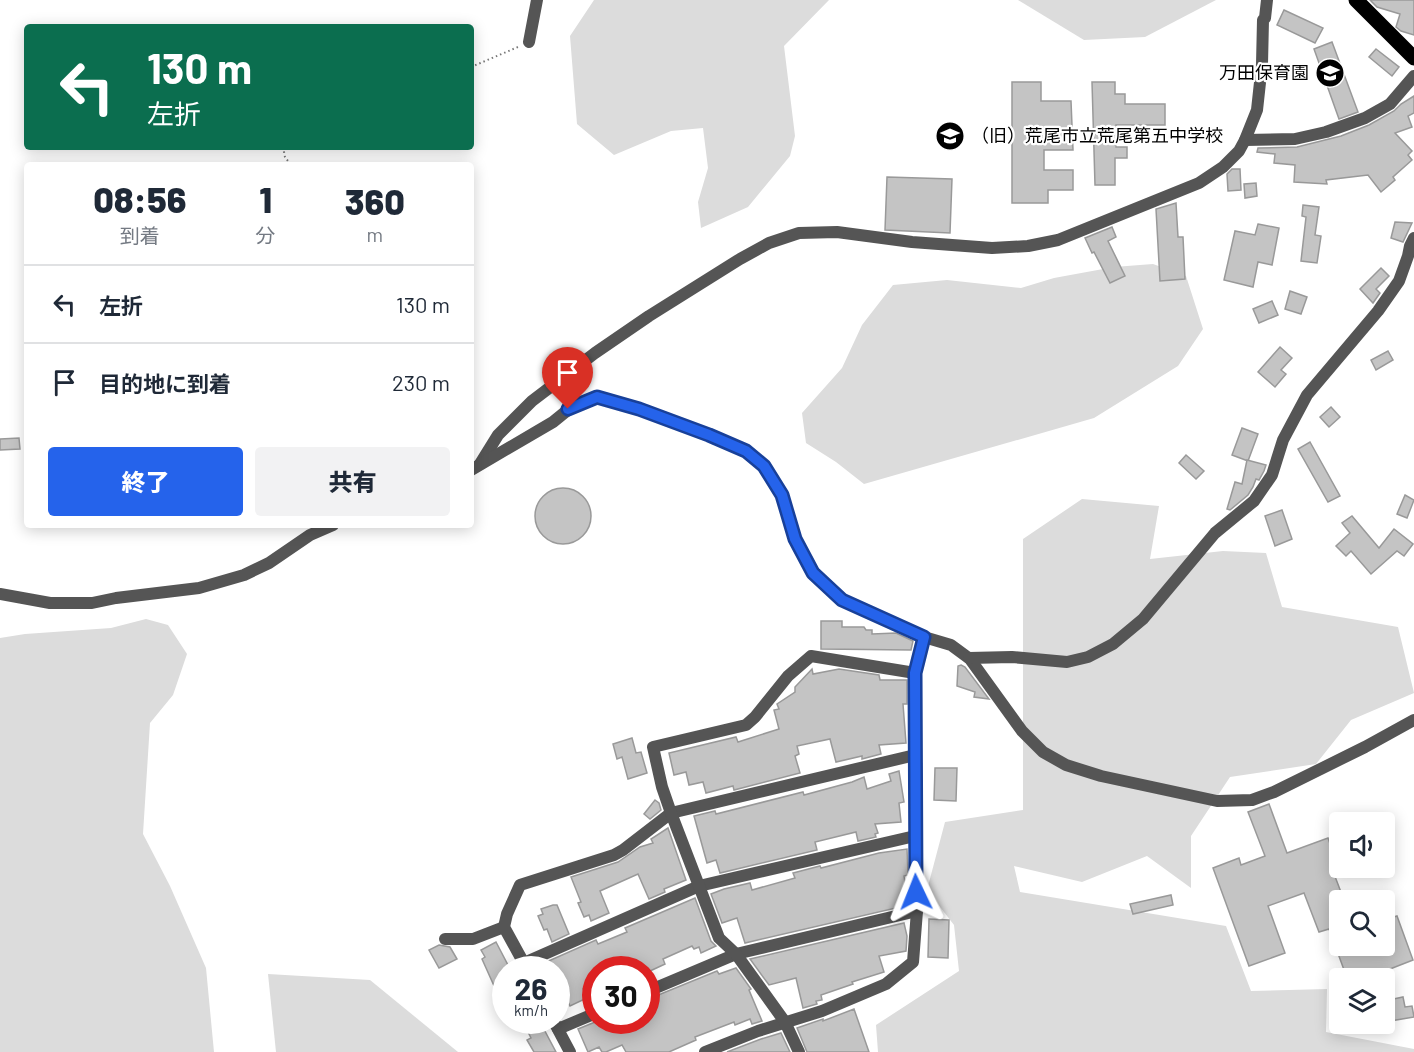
<!DOCTYPE html>
<html lang="ja">
<head>
<meta charset="utf-8">
<style>
  :root { --surface:#fff; --page:#f2f2f3; --text:#1f2937; --muted:#747a83; --line:#e0e1e3; --accent:#2563eb }
  body { margin:0; font-family:Barlow,"Noto Sans JP",sans-serif; background:var(--page); color:var(--text); height:100vh; display:flex; flex-direction:column; font-size:22px; white-space:nowrap }
  * { box-sizing:border-box; margin:0 }
  p { font-size:20px; color:var(--muted) }
  .icon { flex:none; width:33px; height:33px; fill:none; stroke:currentColor; stroke-width:2; stroke-linecap:round; stroke-linejoin:round }
  .map { position:relative; flex:1; overflow:hidden }
  .sheet { position:absolute; left:24px; top:162px; width:450px; height:366px; display:flex; flex-direction:column; background:var(--surface); border-radius:6px; box-shadow:0 3px 15px #0003 }
  .sheet>* { flex:none }
  .guide { position:absolute; left:24px; top:24px; width:450px; height:126px; border-radius:6px; box-shadow:0 3px 15px #0003; background:#0b6e4f; color:#fff; overflow:hidden }
  .tools { position:absolute; left:1329px; top:812px; display:grid; gap:12px }
  .tools a { display:grid; place-items:center; width:66px; height:66px; border-radius:6px; background:var(--surface); box-shadow:0 3px 15px #0003; font-size:30px }
  .speed { position:absolute; left:492px; top:956px; display:flex; gap:12px; font-size:30px; font-weight:700; text-align:center }
  .speed>* { display:grid; place-content:center; width:78px; height:78px; border-radius:50%; background:var(--surface); box-shadow:0 3px 15px #0003; line-height:1 }
  .speed small { font-size:15px; font-weight:400 }
  .speed .limit { border:9px solid #d22; background:#fff; color:#111 }
  .pin { position:absolute; display:grid; place-items:center; width:51px; height:51px; color:#fff; margin:-62px -26px; border-radius:50% 50% 50% 0; rotate:-45deg; box-shadow:0 0 6px #0007 }
  .pin .icon { rotate:45deg }
  .me { position:absolute; width:66px; margin:-33px; rotate:358deg; stroke-linejoin:round; filter:drop-shadow(0 0 4px #0008) }
  .turn { display:flex; align-items:center; gap:21px; height:126px; padding:0 24px; font-size:27px }
  .turn .icon { width:78px; height:78px; stroke-width:2.5 }
  .turn b { display:block; font-size:42px; line-height:51px }
  .eta { display:flex; justify-content:space-evenly; align-items:center; height:102px; text-align:center }
  .eta b { font-size:36px; font-weight:800; line-height:42px }
  .button { display:flex; gap:12px; margin-top:auto; padding:12px 24px }
  .button a { flex:1; height:69px; border-radius:6px; background:var(--accent); color:#fff; font-size:24px; font-weight:800; line-height:69px; text-align:center }
  .button a+a { background:var(--page); color:var(--text) }
  ul { padding:0; list-style:none }
  li { display:flex; align-items:center; gap:18px; height:78px; padding:0 24px; border-top:2px solid var(--line) }
  li div { flex:1 }
  li b { display:block; font-size:22px }
  li em { font-style:normal }
  .map>svg:first-child { display:block }
  .green { fill:#dcdcdc }
  .building { fill:#c4c4c4; stroke:#999; stroke-width:1.5 }
  .lines { fill:none; stroke-linecap:round; stroke-linejoin:round }
  .path { stroke:#777; stroke-width:2; stroke-dasharray:1.5 3; stroke-linecap:butt }
  .street { stroke:#555; stroke-width:12 }
  .primary { stroke:#000; stroke-width:15 }
  .route-casing { stroke:#184099; stroke-width:15 }
  .route { stroke:#2563eb; stroke-width:10 }
  .labels { text-anchor:middle; stroke-width:4.5; stroke-linejoin:round; paint-order:stroke }
  .poi-label { font-size:18px; fill:#000; stroke:#fff; text-anchor:end }
</style>
</head>
<body>
<div class="map">
<svg width="1414" height="1052" viewBox="0 0 1414 1052">
  <rect width="100%" height="100%" fill="#fff"/>
  <!-- green -->
  <g class="green">
    <polygon points="594,0 829,0 784,46 795,136 790,156 748,207 701,228 698,202 708,168 703,128 671,131 614,155 577,124 570,36"/>
    <polygon points="1018,0 1216,0 1145,37 1084,40"/>
    <polygon points="1153,264 1186,276 1203,329 1178,366 1094,418 864,484 836,462 806,443 802,413 842,368 862,325 893,285 947,280 1021,288 1054,278 1114,267"/>
    <polygon points="1082,499 1159,506 1150,559 1223,551 1266,553 1282,607 1398,627 1414,693 1351,720 1316,764 1230,777 1191,836 1191,888 1147,856 1082,882 1014,866 1020,892 1226,926 1251,991 1327,989 1326,1032 1414,1049 1414,1052 878,1052 876,1025 959,971 954,925 927,890 945,822 1023,810 1023,539"/>
    <polygon points="146,619 168,625 187,654 173,695 150,723 143,834 170,886 206,968 214,1052 0,1052 0,638 25,634 111,628"/>
    <polygon points="268,974 370,980 458,1052 276,1052"/>
  </g>
  <!-- building -->
  <g class="building">
    <polygon points="1370,0 1414,0 1414,35 1401,31 1396,27 1400,14 1377,7"/>
    <polygon points="1284,10 1323,28 1315,43 1277,25"/>
    <polygon points="1332,42 1358,112 1339,119 1314,49"/>
    <polygon points="1376,49 1399,67 1392,76 1369,57"/>
    <polygon points="1012,82 1041,82 1041,101 1071,101 1073,150 1044,150 1044,170 1073,170 1073,190 1048,190 1048,203 1012,203"/>
    <polygon points="1092,82 1115,82 1115,94 1125,94 1125,104 1165,104 1165,125 1116,125 1116,147 1127,147 1127,158 1115,158 1115,185 1095,185"/>
    <polygon points="1414,96 1414,113 1408,116 1412,127 1395,133 1412,151 1408,155 1412,160 1393,177 1395,180 1381,192 1368,175 1326,180 1327,184 1294,182 1295,165 1274,163 1275,154 1257,152 1258,148 1297,147 1341,136 1369,125 1394,111 1401,104"/>
    <polygon points="1232,169 1240,169 1241,190 1228,191 1227,174"/>
    <polygon points="887,177 952,179 950,233 885,230"/>
    <polygon points="1256,183 1257,196 1245,198 1244,184"/>
    <polygon points="1176,203 1178,237 1183,237 1185,279 1160,281 1156,209"/>
    <polygon points="1303,205 1319,207 1315,235 1321,236 1317,263 1301,261 1306,217 1302,216"/>
    <polygon points="1395,222 1412,223 1403,242 1391,238"/>
    <polygon points="1258,224 1279,228 1272,265 1258,262 1253,287 1224,280 1235,231 1255,235"/>
    <polygon points="1112,227 1116,237 1108,241 1125,276 1110,283 1094,252 1092,253 1085,238"/>
    <polygon points="1381,268 1389,276 1376,289 1380,293 1373,303 1360,289"/>
    <polygon points="1290,291 1307,297 1301,314 1285,309"/>
    <polygon points="1272,301 1278,315 1259,323 1253,309"/>
    <polygon points="1280,347 1292,358 1281,370 1286,374 1275,387 1258,372"/>
    <polygon points="1388,351 1393,360 1376,370 1371,360"/>
    <polygon points="1331,407 1340,417 1329,427 1320,417"/>
    <polygon points="1242,428 1258,434 1248,461 1232,455"/>
    <polygon points="19,438 20,449 0,450 0,439"/>
    <polygon points="1310,442 1340,496 1328,502 1298,449"/>
    <polygon points="1186,455 1204,471 1196,479 1179,463"/>
    <polygon points="1247,460 1266,465 1264,471 1259,480 1256,479 1253,487 1248,495 1230,510 1227,509 1235,482 1242,484"/>
    <circle cx="563" cy="516" r="28"/>
    <polygon points="1405,495 1414,500 1407,518 1397,514"/>
    <polygon points="1282,510 1292,539 1275,546 1265,516"/>
    <polygon points="1352,516 1379,548 1394,529 1413,544 1404,556 1397,551 1371,574 1351,551 1346,556 1336,546 1350,533 1342,523"/>
    <polygon points="821,621 842,621 842,627 864,627 866,630 872,630 872,634 896,633 913,641 911,650 821,649"/>
    <polygon points="961,665 965,667 989,699 974,697 975,692 957,686 958,666"/>
    <polygon points="812,669 813,674 839,669 879,675 880,680 907,680 907,704 903,704 906,743 879,745 881,754 862,759 862,756 836,762 830,739 797,746 799,754 795,756 800,773 734,790 733,786 706,793 703,782 689,785 686,772 674,775 669,753 736,737 738,742 779,729 774,710 779,709 777,704 795,692 795,687"/>
    <polygon points="632,738 636,753 641,752 647,773 628,779 622,757 617,759 613,744"/>
    <polygon points="935,768 957,768 956,801 934,800"/>
    <polygon points="899,771 904,802 899,803 901,822 875,824 878,833 875,834 876,837 858,841 856,832 815,842 817,850 720,873 716,860 707,863 694,816 715,811 716,814 803,792 804,795 852,782 864,777 867,789 891,781 889,774"/>
    <polygon points="655,800 659,803 661,810 650,819 644,814"/>
    <polygon points="1269,804 1287,853 1328,838 1337,864 1331,866 1344,900 1340,900 1340,945 1384,945 1384,920 1397,916 1413,960 1367,978 1347,978 1329,929 1319,932 1304,893 1268,906 1285,953 1249,966 1213,868 1239,858 1241,865 1265,856 1248,812"/>
    <polygon points="668,828 686,880 664,889 665,892 649,899 638,874 600,891 609,913 591,921 589,915 584,917 578,903 581,902 571,877 618,862 640,847 653,843 651,839"/>
    <polygon points="907,849 908,875 904,876 909,905 745,943 737,918 722,923 711,894 724,889 750,883 752,890 795,878 793,873 820,866 821,868 879,853"/>
    <polygon points="1171,895 1173,905 1133,914 1130,904"/>
    <polygon points="695,898 711,941 716,946 701,953 699,947 694,949 692,946 663,959 665,964 648,972 647,969 596,969 596,984 583,989 587,998 570,1006 556,975 556,969 535,969 535,967 596,940 598,944 627,932 625,928"/>
    <polygon points="553,905 557,905 569,934 552,942 547,929 544,930 538,916 543,914 541,909"/>
    <polygon points="929,919 949,920 948,958 928,957"/>
    <polygon points="904,923 907,936 906,951 879,956 884,972 852,982 853,984 821,995 822,1000 816,1001 817,1004 803,1008 796,978 769,985 750,959"/>
    <polygon points="496,942 510,969 506,969 506,1005 497,987 495,988 482,959 485,957 481,950"/>
    <polygon points="439,945 450,947 457,959 439,968 429,950"/>
    <polygon points="736,968 751,989 749,990 762,1021 752,1024 750,1019 735,1025 734,1022 695,1037 696,1040 669,1052 626,1052 622,1045 606,1052 602,1052 599,1047 588,1052 578,1029 600,1020 646,1020 646,1000 717,971 719,974"/>
    <polygon points="1403,997 1405,1007 1412,1006 1414,1017 1384,1022 1384,1001"/>
    <polygon points="854,1009 869,1052 807,1052 797,1028 823,1019 823,1021"/>
    <polygon points="522,1020 539,1020 556,1052 534,1052 527,1040 531,1038"/>
    <polygon points="781,1033 790,1052 727,1052 761,1039"/>
  </g>
  <g class="lines">
    <!-- path -->
    <g class="path">
      <polyline points="471,67 518,47"/>
      <polyline points="283,147 285,157 291,165"/>
    </g>
    <!-- street -->
    <g class="street">
      <polyline points="529,42 537,0"/>
      <polyline points="1245,140 1295,139 1326,132 1365,118 1390,104 1414,76"/>
      <polyline points="480,464 498,435 532,401 595,353 649,316 740,259 769,243 799,233 837,232 912,242 992,248 1028,246 1058,240 1199,183 1223,167 1239,151 1245,140 1257,110 1262,64 1263,20 1265,18 1267,0"/>
      <polyline points="471,470 553,422 569,409 597,397 639,409 709,435 746,451 764,466 782,495 795,539 813,573 842,600 924,637 951,645 970,659 1022,731 1043,752 1066,765 1101,776 1217,801 1252,800 1274,792 1365,747 1414,720"/>
      <polyline points="0,594 50,603 92,603 116,598 199,588 244,575 269,563 310,535 333,525"/>
      <polyline points="969,658 1012,657 1067,662 1088,657 1113,644 1143,619 1215,533 1254,501 1272,475 1283,440 1307,395 1378,311 1399,281 1408,256 1410,246 1414,238"/>
      <polyline points="445,939 473,939 504,927"/>
      <polyline points="524,963 699,886 915,836"/>
      <polyline points="527,969 504,927 507,914 520,885 614,855 623,850 671,813 915,755"/>
      <polyline points="646,992 736,954 917,911"/>
      <polyline points="553,1020 570,1052"/>
      <polyline points="558,1029 596,1013"/>
      <polyline points="705,1052 758,1031 822,1011 886,984 913,962 917,911 915,836 915,673 924,637"/>
      <polyline points="799,1052 785,1022 736,954 719,938 671,813 662,787 653,747 746,725 755,717 788,676 811,656 915,673"/>
    </g>
    <!-- primary -->
    <polyline class="primary" points="1356,0 1414,58"/>
  </g>
  <g class="lines">
    <!-- route casing -->
    <g class="route-casing">
      <polyline id="route" points="568,409 597,397 639,409 709,435 746,451 764,466 782,495 795,539 813,573 842,600 924,637 915,673 916,892"/>
    </g>
    <!-- route -->
    <use href="#route" class="route"/>
  </g>
  <!-- icons -->
  <defs>
    <g id="school-disc" transform="scale(1.5)"><circle r="9.5" fill="#000" stroke="#fff"/><path d="M0-5L7-2L0 1L-7-2ZM-4 1L0 2.5L4 1V4Q0 6-4 4Z" fill="#fff"/></g>
  </defs>
  <g fill-rule="evenodd">
    <use href="#school-disc" x="1330" y="73"/>
    <use href="#school-disc" x="950" y="136"/>
  </g>
  <g class="labels">
    <!-- poi labels -->
    <g class="poi-label">
      <text x="1309" y="79">万田保育園</text>
      <text x="971" y="142" text-anchor="start">（旧）荒尾市立荒尾第五中学校</text>
    </g>
  </g>
</svg>
<div class="tools">
<a><svg class="icon" aria-label="sound" viewBox="0 0 24 24"><path d="M4 9h4l5-4v14l-5-4H4zM17 9q2 3 0 6"/></svg></a>
<a><svg class="icon" aria-label="search" viewBox="0 0 24 24"><circle cx="10" cy="10" r="6"/><path d="M15 15l6 6"/></svg></a>
<a><svg class="icon" aria-label="layers" viewBox="0 0 24 24"><path d="M12 4l9 5-9 5-9-5zM3 14l9 5 9-5"/></svg></a>
</div>
<div class="speed"><div>26<small>km/h</small></div><div class="limit">30</div></div>
<div class="pin" style="left:568px;top:409px;background:#d93025"><svg class="icon" aria-label="arrive" viewBox="0 0 24 24"><path d="M6 21V4h12l-3 4 3 4H6"/></svg></div>
<svg class="me" style="left:916px;top:892px" viewBox="-20 -20 40 40"><path d="M0-17L14 15 0 8-14 15z" fill="#2563eb" stroke="#fff" stroke-width="4"/></svg>
<div class="guide">
<div class="turn"><svg class="icon" aria-label="left" viewBox="0 0 24 24"><path d="M17 20v-9H6M10 6l-5 5 5 5"/></svg><div><b>130 m</b>左折</div></div>
</div>
<section class="sheet">
<div class="eta">
<div><b>08:56</b><p>到着</p></div>
<div><b>1</b><p>分</p></div>
<div><b>360</b><p>m</p></div>
</div>
<ul>
<li><svg class="icon" aria-label="left" viewBox="0 0 24 24"><path d="M17 20v-9H6M10 6l-5 5 5 5"/></svg><div><b>左折</b></div><em>130 m</em></li>
<li><svg class="icon" aria-label="arrive" viewBox="0 0 24 24"><path d="M6 21V4h12l-3 4 3 4H6"/></svg><div><b>目的地に到着</b></div><em>230 m</em></li>
</ul>
<div class="button"><a>終了</a><a>共有</a></div>
</section>
</div>
</body>
</html>
